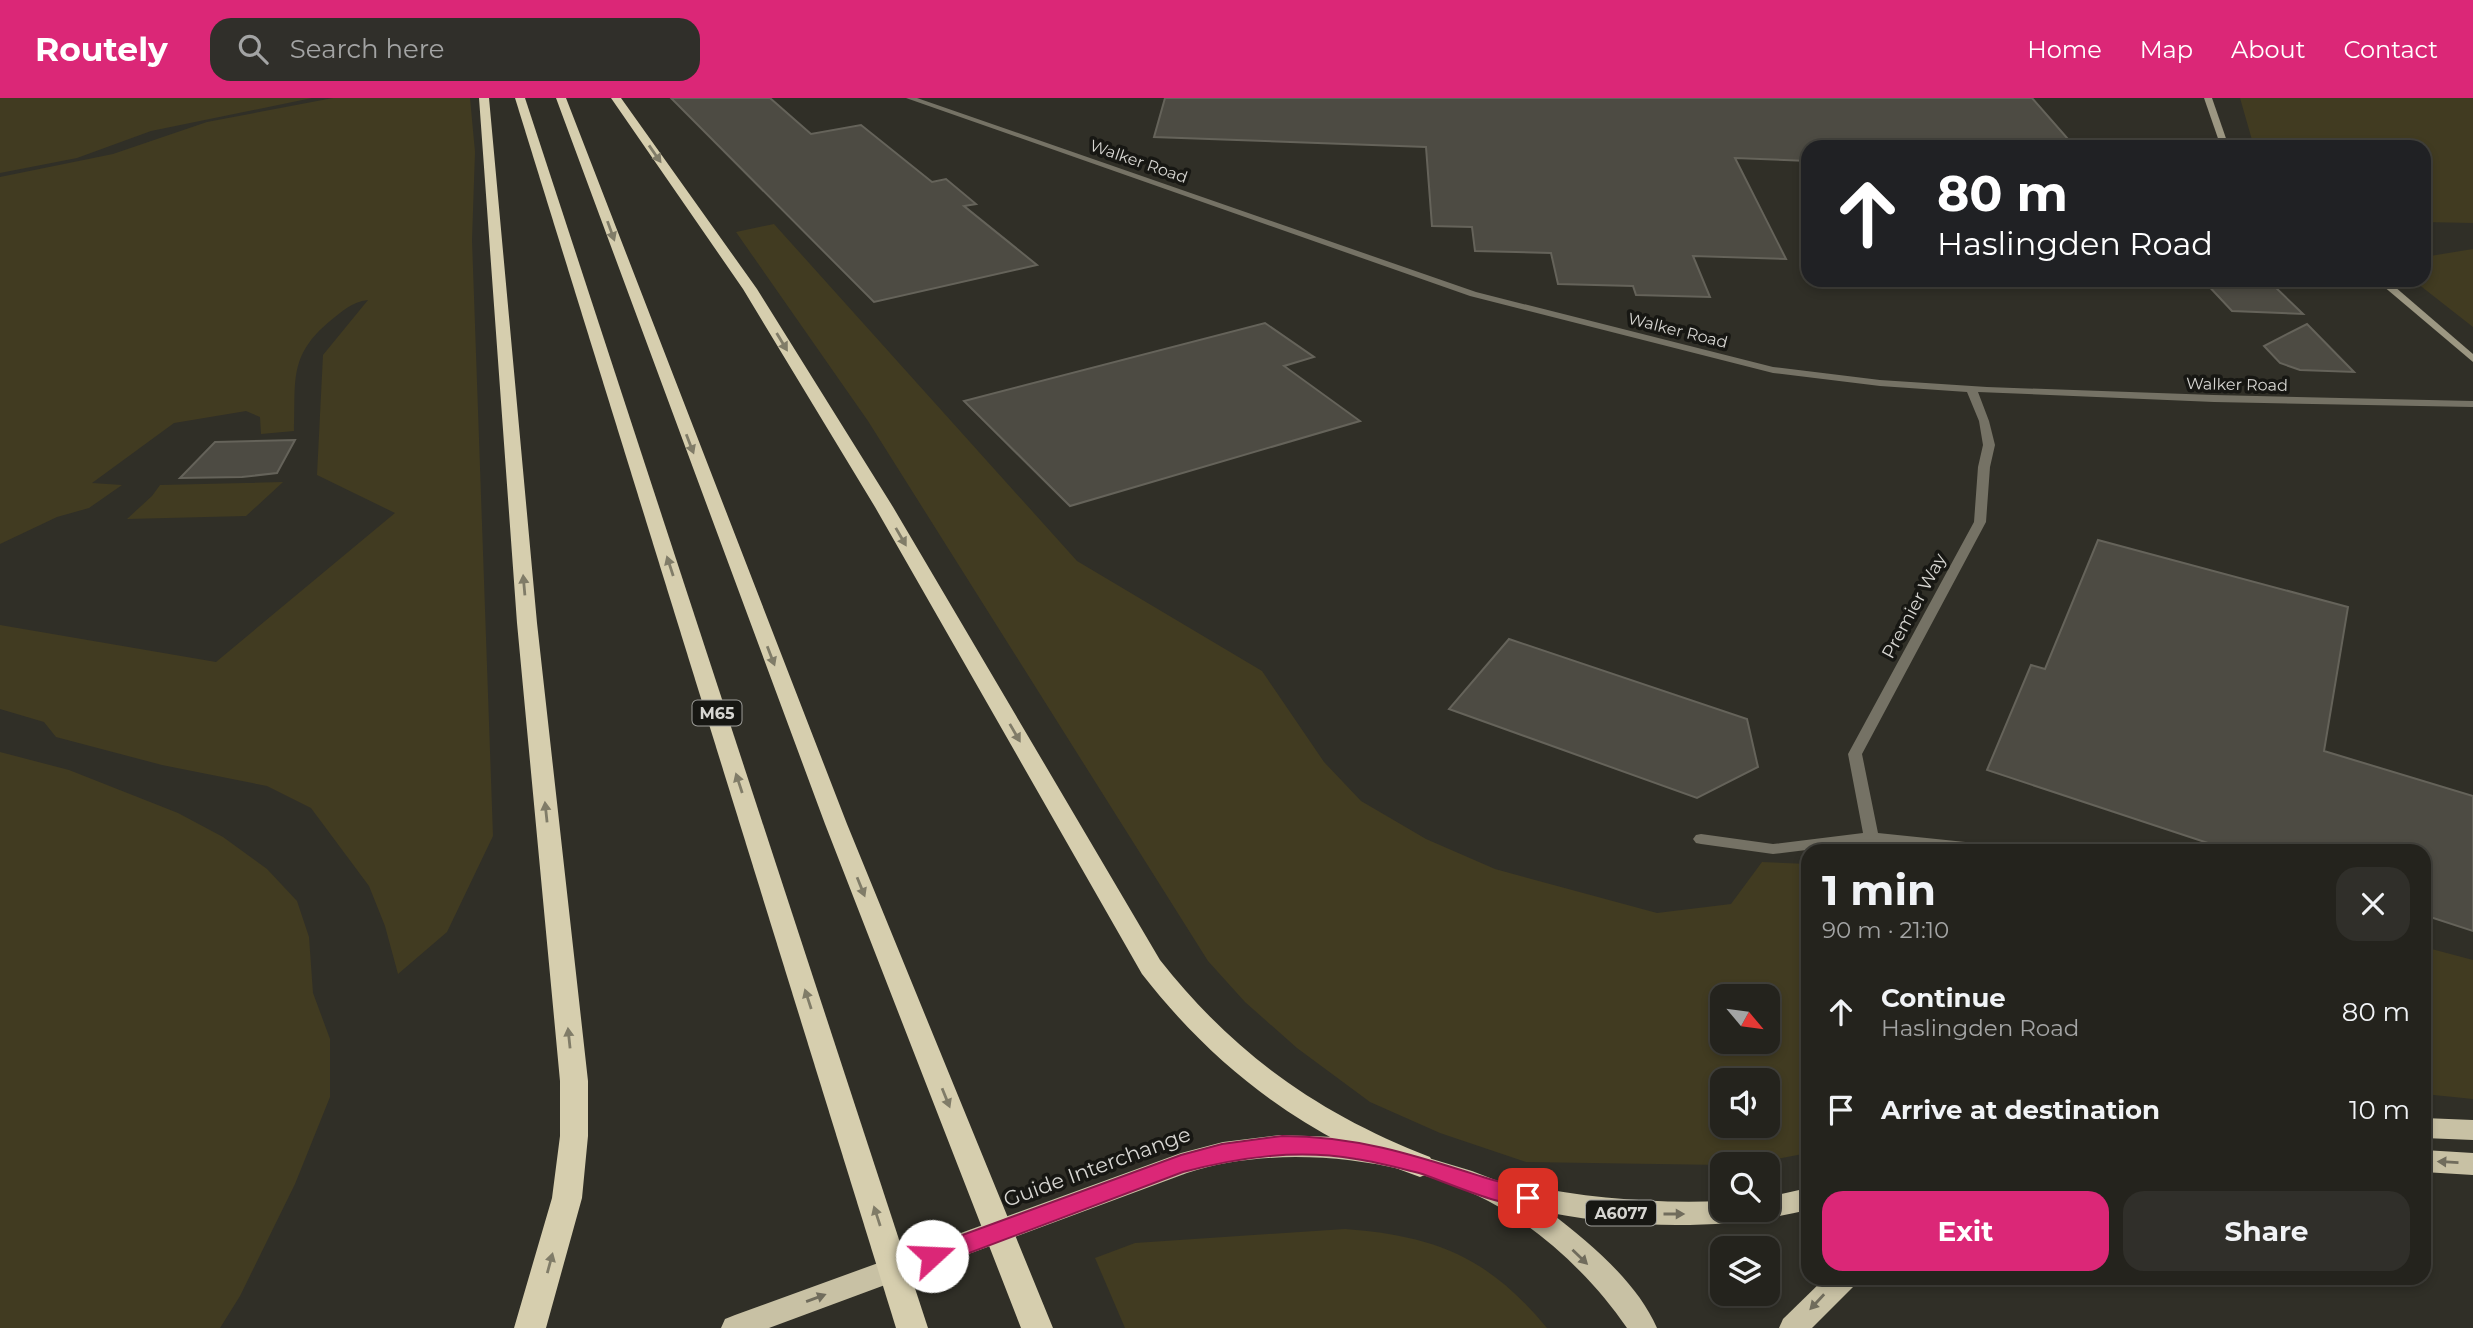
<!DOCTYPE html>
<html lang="en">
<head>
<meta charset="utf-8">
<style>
  :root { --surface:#24231d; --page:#302f2a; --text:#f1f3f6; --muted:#a3a4a4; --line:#41403b; --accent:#db2777 }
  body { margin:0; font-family:Montserrat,sans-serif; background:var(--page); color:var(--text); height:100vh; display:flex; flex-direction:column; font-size:26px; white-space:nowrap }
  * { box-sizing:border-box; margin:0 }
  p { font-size:23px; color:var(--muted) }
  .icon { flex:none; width:38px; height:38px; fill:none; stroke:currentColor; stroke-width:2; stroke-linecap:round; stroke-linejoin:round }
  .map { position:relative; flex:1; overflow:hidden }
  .panel { position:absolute; left:1801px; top:746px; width:630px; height:441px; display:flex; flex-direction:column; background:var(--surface); border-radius:21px; box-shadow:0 4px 10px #0003,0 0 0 2px var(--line) }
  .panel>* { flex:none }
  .hud { position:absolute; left:1801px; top:42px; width:630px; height:147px; border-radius:21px; box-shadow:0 4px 10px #0003,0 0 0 2px var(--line); background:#202124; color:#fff; overflow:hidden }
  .needle { width:46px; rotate:119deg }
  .fabs { position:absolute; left:1710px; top:886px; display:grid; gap:14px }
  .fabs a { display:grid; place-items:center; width:70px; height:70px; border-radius:14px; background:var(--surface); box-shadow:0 4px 10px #0003,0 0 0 2px var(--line); font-size:35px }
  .pin { position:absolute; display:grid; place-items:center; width:60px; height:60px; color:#fff; margin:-30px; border-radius:14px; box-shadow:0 4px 10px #0006 }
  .me { position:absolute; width:77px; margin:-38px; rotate:70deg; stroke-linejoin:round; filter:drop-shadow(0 0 5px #0008) }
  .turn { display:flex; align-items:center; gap:24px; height:147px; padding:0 21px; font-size:32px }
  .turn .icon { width:91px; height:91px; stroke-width:2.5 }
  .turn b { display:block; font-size:49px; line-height:60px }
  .round { display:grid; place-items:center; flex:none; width:74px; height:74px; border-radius:21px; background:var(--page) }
  .headline { display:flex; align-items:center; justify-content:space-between; height:119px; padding:0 21px }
  h1 { font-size:42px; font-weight:700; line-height:52px }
  .button { display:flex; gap:14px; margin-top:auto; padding:14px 21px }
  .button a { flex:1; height:80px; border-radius:21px; background:var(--accent); color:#fff; font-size:28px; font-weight:700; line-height:80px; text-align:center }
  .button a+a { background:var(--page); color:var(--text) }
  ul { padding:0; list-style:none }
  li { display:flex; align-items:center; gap:21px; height:98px; padding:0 21px }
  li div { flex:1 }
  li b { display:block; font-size:26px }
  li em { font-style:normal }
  header { display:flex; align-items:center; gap:42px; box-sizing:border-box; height:98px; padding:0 35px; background:var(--accent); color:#fff }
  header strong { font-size:33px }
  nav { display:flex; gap:38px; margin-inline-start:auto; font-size:24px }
  .search { width:490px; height:63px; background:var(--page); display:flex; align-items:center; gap:18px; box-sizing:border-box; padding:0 24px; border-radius:21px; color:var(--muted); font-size:26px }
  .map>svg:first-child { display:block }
  .green { fill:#413b21; fill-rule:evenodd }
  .building { fill:#4d4b43; stroke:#65635a; stroke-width:2 }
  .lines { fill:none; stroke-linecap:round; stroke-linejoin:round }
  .minor { fill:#757265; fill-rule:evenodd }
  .secondary { fill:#9c9782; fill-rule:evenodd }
  .trunk { fill:#c8c1a4; fill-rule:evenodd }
  .motorway { fill:#d6ceae; fill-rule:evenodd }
  .oneway { fill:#807c68 }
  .oneway2 { fill:#706c5c }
  .route { fill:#db2777; stroke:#8e194d; stroke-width:2 }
  .labels { text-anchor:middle; stroke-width:7; stroke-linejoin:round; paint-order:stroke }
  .far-street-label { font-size:16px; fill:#d7d6d2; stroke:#171713 }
  .shield { fill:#171713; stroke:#9d9d99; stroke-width:2 }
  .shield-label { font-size:16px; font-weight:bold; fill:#d7d6d2 }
  .street-label { font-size:18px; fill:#d7d6d2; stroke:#171713 }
  .near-street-label { font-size:21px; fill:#d7d6d2; stroke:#171713 }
</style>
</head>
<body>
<header>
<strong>Routely</strong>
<div class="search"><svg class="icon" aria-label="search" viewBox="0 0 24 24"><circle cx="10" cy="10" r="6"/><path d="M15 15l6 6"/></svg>Search here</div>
<nav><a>Home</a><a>Map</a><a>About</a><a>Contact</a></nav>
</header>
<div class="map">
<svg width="2473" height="1230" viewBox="0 0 2473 1230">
  <rect width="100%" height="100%" fill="#302f27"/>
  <!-- green -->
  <g class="green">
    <polygon points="0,0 312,0 151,33 77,60 0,75"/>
    <path d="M 333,0 L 470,0 L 475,54 L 472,142 L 493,738 L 447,834 L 398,876 L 385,828 L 369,788 L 311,710 L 267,688 L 162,667 L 56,639 L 44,624 L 0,611 L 0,527 L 216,564 L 395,415 L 317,377 L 323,257 L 368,202 C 351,204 343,213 330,223 C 288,258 296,283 294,333 L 261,336 L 260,319 L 246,313 L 174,325 L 92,385 L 122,387 L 89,410 L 57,419 L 0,446 L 0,79 L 113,56 L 207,24 Z"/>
    <polygon points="2240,0 2473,0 2473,125 2424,124 2424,49 2254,49"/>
    <path d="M 774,126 L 1077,463 L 1262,573 L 1324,664 L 1361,703 L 1426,741 L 1495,771 L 1657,815 L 1731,806 L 1762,764 L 1808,766 L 1808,1055 L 1750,1066 L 1722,1067 L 1526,1064 L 1440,1035 L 1370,1004 L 1297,950 L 1245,904 L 1208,863 L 868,323 L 736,134 ZM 1722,898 L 1768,898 L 1768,943 L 1722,943 ZM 1722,982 L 1768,982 L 1768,1027 L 1722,1027 Z"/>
    <polygon points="2473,151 2473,229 2413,182 2424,182 2424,159"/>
    <polygon points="283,384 246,418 127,421 152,398 160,387"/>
    <polygon points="0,654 69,672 178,715 223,739 267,771 297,803 309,839 313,895 330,941 330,999 295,1086 240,1198 220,1230 0,1230"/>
    <polygon points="2424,849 2473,862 2473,1001 2424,996"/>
    <path d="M 1345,1131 C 1436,1138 1488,1159 1547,1230 L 1125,1230 L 1095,1160 L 1135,1145 Z"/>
  </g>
  <!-- building -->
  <g class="building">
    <polygon points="671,0 770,0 811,36 861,27 932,84 946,81 976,106 964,108 1037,167 874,204"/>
    <polygon points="1165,0 2032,0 2075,49 1808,49 1808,63 1735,60 1786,161 1693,158 1710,199 1636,197 1633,188 1558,186 1551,155 1475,153 1472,129 1432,128 1426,49 1154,39"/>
    <polygon points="2203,182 2271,185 2303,216 2232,213"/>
    <polygon points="1265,225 1314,259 1284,268 1360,323 1070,408 964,303"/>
    <polygon points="2307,226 2354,274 2300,272 2280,265 2264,248"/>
    <polygon points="295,342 277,375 242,379 180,380 215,344"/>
    <polygon points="2098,442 2348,509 2324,653 2473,698 2473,833 2424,817 2424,752 2229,752 1987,672 2031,567 2045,571"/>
    <polygon points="1509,541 1747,621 1758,669 1697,700 1449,611"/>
  </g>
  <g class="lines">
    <!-- minor -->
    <polygon class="minor" points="906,0 917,0 1476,194 1773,269 1880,282 1987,289 2214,297 2473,303 2473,309 2214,304 1978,294 1989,323 1995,347 1990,369 1986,424 1862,656 1878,735 1975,745 1980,746 1983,750 1981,752 1949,752 1871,744 1773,756 1701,746 1696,745 1693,741 1696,737 1701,736 1773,746 1863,735 1848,656 1974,424 1978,369 1983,347 1979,323 1967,294 1880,288 1773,275 1470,198"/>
    <!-- secondary -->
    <g class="secondary">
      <polygon points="2204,0 2212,0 2229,49 2221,49"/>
      <polygon points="2376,182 2387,182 2473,256 2473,264"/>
    </g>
    <!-- trunk -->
    <g class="trunk">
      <polygon points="2424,1020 2473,1022 2473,1042 2424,1040"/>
      <path d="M 1280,1037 L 1336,1039 L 1392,1049 L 1472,1073 L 1503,1085 L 1508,1084 C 1579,1099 1649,1106 1722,1103 L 1722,1111 L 1768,1111 L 1768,1099 L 1808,1090 L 1808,1112 C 1724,1132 1637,1131 1551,1115 C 1590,1145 1637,1184 1657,1230 L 1627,1230 C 1594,1182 1549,1139 1499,1109 C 1414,1060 1281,1044 1187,1075 L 769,1230 L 721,1230 L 725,1221 L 735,1217 L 1181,1055 L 1223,1044 Z"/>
      <polygon points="2424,1052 2473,1055 2473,1077 2424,1074"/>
      <polygon points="1825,1180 1857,1180 1853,1189 1812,1230 1779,1230 1783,1221"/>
    </g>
    <!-- motorway -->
    <g class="motorway">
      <polygon points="479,0 489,0 537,525 588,983 588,1038 582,1100 546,1230 514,1230 552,1100 560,1038 560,983 517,525"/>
      <polygon points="515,0 525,0 928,1230 896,1230"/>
      <polygon points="556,0 566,0 847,726 1053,1230 1021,1230 825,726"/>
      <path d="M 611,0 L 621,0 L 757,191 L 893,409 L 1160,862 C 1235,957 1318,1015 1430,1059 L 1434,1067 L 1430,1075 L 1420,1079 C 1307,1040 1215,970 1142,876 L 875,409 L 743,191 Z"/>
    </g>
  </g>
  <!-- one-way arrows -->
  <defs><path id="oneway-solid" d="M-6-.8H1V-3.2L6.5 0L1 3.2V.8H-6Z" transform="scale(1.75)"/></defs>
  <g class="oneway">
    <use href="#oneway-solid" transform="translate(655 56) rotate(55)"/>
    <use href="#oneway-solid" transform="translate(611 133) rotate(70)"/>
    <use href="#oneway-solid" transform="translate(782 244) rotate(59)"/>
    <use href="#oneway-solid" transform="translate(690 346) rotate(69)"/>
    <use href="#oneway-solid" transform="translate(901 439) rotate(60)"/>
    <use href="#oneway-solid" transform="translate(670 468) rotate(-108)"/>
    <use href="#oneway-solid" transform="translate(524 487) rotate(-95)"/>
    <use href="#oneway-solid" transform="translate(771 558) rotate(69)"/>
    <use href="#oneway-solid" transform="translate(1015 635) rotate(60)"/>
    <use href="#oneway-solid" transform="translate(739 685) rotate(-108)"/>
    <use href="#oneway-solid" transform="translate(546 714) rotate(-96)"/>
    <use href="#oneway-solid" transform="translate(861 789) rotate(68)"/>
    <use href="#oneway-solid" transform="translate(808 901) rotate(-108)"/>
    <use href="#oneway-solid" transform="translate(569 940) rotate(-96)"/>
    <use href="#oneway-solid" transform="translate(946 1000) rotate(68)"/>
    <use href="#oneway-solid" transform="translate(877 1118) rotate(-108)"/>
    <use href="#oneway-solid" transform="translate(550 1165) rotate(-75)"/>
  </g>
  <g class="oneway2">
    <use href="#oneway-solid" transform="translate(2448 1064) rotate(-177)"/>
    <use href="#oneway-solid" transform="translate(1674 1116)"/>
    <use href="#oneway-solid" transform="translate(1580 1159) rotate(44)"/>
    <use href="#oneway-solid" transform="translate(816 1200) rotate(-20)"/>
    <use href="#oneway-solid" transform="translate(1817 1204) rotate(133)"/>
  </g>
  <!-- route -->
  <path class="route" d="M 1282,1038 C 1356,1038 1414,1057 1483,1079 C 1500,1085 1519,1087 1536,1093 L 1539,1100 L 1536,1106 C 1512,1115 1445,1083 1419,1075 C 1399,1070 1377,1064 1356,1061 C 1297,1051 1240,1059 1183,1074 L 932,1169 L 924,1166 L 921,1158 L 924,1151 L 1181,1057 L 1222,1046 Z"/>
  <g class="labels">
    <!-- far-street labels -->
    <g class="far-street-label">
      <text transform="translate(1139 63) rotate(19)" y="6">Walker Road</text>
      <text transform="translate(1678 232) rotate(14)" y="6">Walker Road</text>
      <text transform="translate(2237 286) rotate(1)" y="6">Walker Road</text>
    </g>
    <!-- shield labels -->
    <g class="shield">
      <rect x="692.5" y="602.5" width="49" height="25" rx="5"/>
      <rect x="1586" y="1102.5" width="70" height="25" rx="5"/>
    </g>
    <g class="shield-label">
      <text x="717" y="621">M65</text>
      <text x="1621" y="1121">A6077</text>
    </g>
    <!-- street labels -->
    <g class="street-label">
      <text transform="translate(1914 508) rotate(-62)" y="6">Premier Way</text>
    </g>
    <!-- near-street labels -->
    <g class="near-street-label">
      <text transform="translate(1097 1069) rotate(-20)" y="7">Guide Interchange</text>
    </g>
  </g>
</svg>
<div class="fabs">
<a><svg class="needle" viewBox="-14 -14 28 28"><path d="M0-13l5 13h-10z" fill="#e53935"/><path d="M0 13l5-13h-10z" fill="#a3a4a4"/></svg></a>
<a><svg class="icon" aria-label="sound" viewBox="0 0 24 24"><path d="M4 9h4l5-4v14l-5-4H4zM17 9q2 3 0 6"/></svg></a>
<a><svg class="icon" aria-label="search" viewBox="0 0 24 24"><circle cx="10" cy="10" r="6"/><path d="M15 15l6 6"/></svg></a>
<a><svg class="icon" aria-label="layers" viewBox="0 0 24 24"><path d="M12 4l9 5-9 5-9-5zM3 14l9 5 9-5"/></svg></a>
</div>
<div class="pin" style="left:1528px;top:1100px;background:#d93025"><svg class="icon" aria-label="arrive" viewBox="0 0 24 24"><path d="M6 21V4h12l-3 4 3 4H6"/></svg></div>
<svg class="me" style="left:932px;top:1158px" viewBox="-20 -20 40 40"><circle r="19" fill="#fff"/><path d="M0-13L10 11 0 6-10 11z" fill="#db2777"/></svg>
<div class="hud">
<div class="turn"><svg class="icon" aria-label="ahead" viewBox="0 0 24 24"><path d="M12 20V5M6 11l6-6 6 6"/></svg><div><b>80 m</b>Haslingden Road</div></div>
</div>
<section class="panel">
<div class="headline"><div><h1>1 min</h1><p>90 m · 21:10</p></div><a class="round"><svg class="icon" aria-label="close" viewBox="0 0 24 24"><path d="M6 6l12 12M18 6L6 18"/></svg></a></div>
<ul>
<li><svg class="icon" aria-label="ahead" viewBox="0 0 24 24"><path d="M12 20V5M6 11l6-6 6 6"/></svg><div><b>Continue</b><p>Haslingden Road</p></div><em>80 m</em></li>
<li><svg class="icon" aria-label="arrive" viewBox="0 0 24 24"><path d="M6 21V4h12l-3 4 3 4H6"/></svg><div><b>Arrive at destination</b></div><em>10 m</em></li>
</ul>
<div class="button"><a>Exit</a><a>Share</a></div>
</section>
</div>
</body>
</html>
